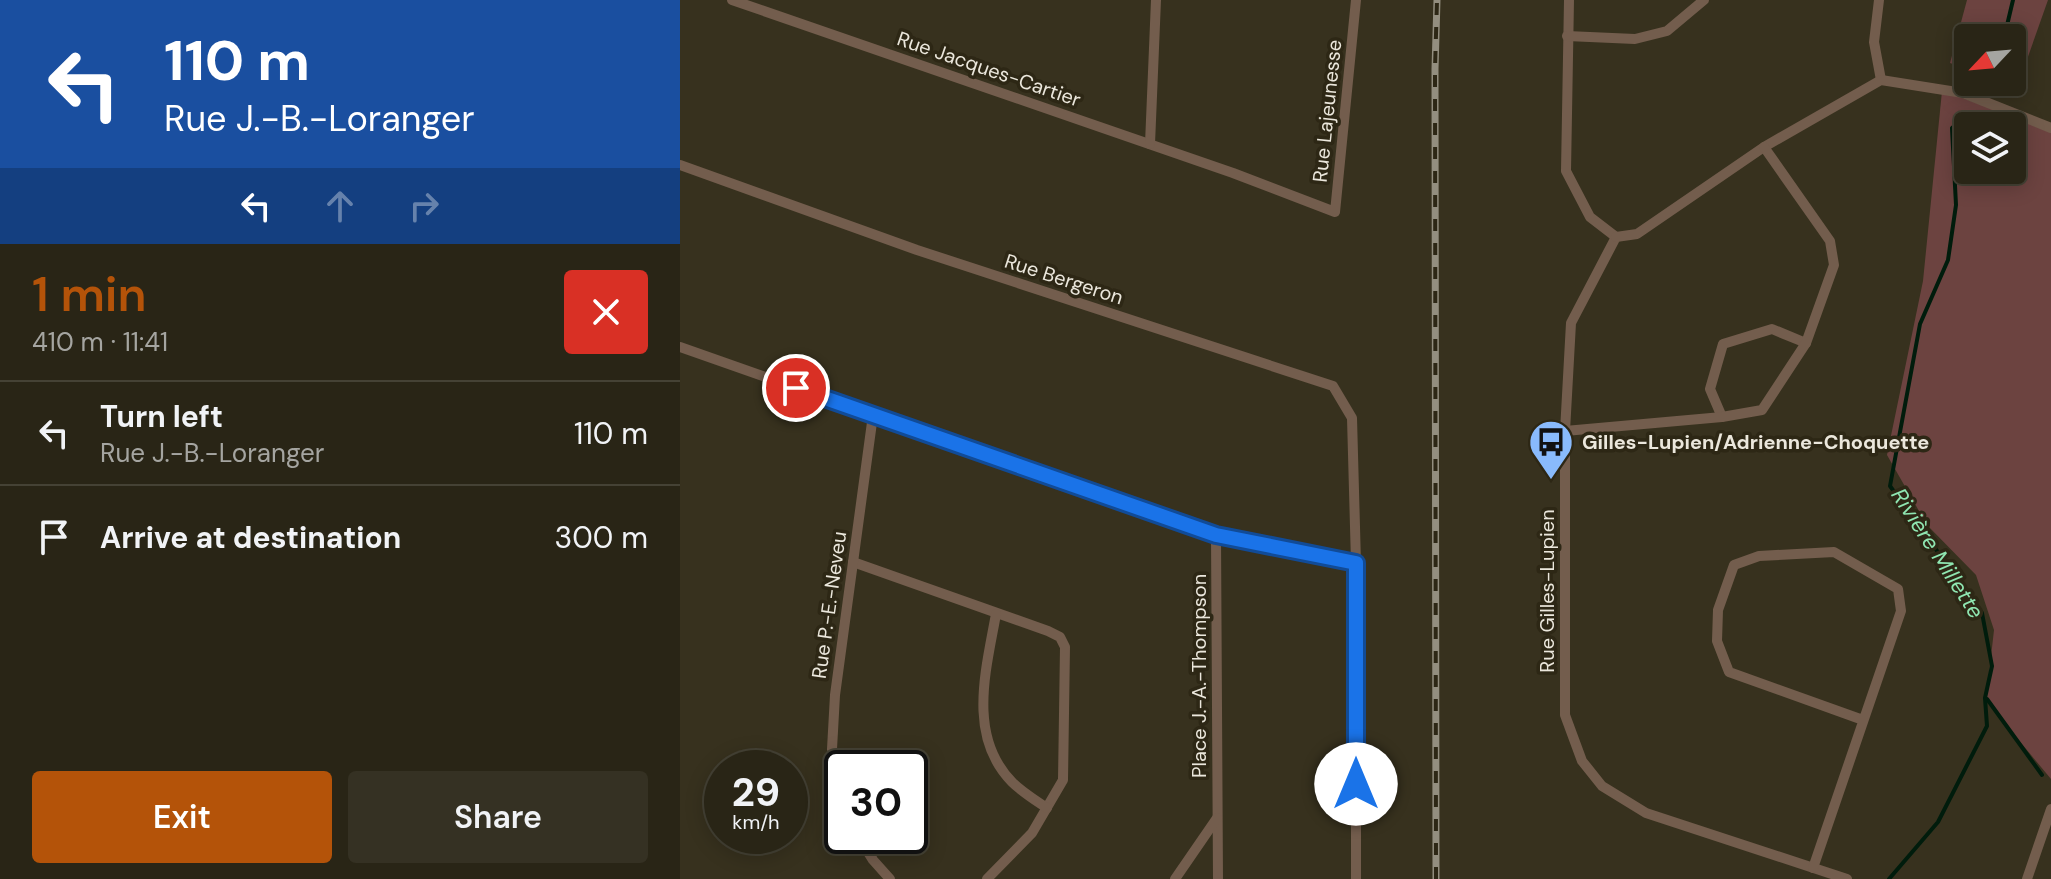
<!DOCTYPE html>
<html lang="en">
<head>
<meta charset="utf-8">
<style>
  :root { --surface:#292516; --page:#353123; --text:#f1f3f6; --muted:#a5a5a1; --line:#454235; --accent:#b45309 }
  body { margin:0; font-family:"DM Sans",sans-serif; background:var(--page); color:var(--text); height:100vh; display:flex; flex-direction:column; font-size:30px; white-space:nowrap }
  * { box-sizing:border-box; margin:0 }
  p { font-size:26px; color:var(--muted) }
  .icon { flex:none; width:44px; height:44px; fill:none; stroke:currentColor; stroke-width:2; stroke-linecap:round; stroke-linejoin:round }
  .map { position:relative; flex:1; overflow:hidden }
  .sheet { display:flex; flex-direction:column; background:var(--surface); width:680px }
  .sheet>* { flex:none }
  .hud { background:#1a4fa0; color:#fff; overflow:hidden }
  .needle { width:52px; rotate:244deg }
  .tools { position:absolute; left:1274px; top:24px; display:grid; gap:16px }
  .tools a { display:grid; place-items:center; width:72px; height:72px; border-radius:8px; background:var(--surface); box-shadow:0 4px 20px #0003,0 0 0 2px var(--line); font-size:40px }
  .speed { position:absolute; left:24px; top:750px; display:flex; gap:16px; font-size:40px; font-weight:700; text-align:center }
  .speed>* { display:grid; place-content:center; width:104px; height:104px; border-radius:50%; background:var(--surface); box-shadow:0 4px 20px #0003,0 0 0 2px var(--line); line-height:1 }
  .speed small { font-size:20px; font-weight:400 }
  .speed .limit { border:4px solid #111; border-radius:12px; background:#fff; color:#111 }
  .pin { position:absolute; display:grid; place-items:center; width:68px; height:68px; color:#fff; margin:-34px; border:4px solid #fff; border-radius:50%; box-shadow:0 2px 8px #0007 }
  .me { position:absolute; width:88px; margin:-44px; rotate:0deg; stroke-linejoin:round; filter:drop-shadow(0 0 6px #0008) }
  .turn { display:flex; align-items:center; gap:28px; height:168px; padding:0 32px; font-size:36px }
  .turn .icon { width:104px; height:104px; stroke-width:2.5 }
  .turn b { display:block; font-size:56px; line-height:68px }
  .lanes { display:flex; align-items:center; height:76px; padding:0 32px; background:#0003; justify-content:center; gap:40px; direction:ltr }
  .lanes .off { opacity:.35 }
  .round { display:grid; place-items:center; flex:none; width:84px; height:84px; border-radius:8px; background:var(--page) }
  .head { display:flex; align-items:center; justify-content:space-between; height:136px; padding:0 32px }
  h1 { font-size:48px; font-weight:600; line-height:60px; color:var(--accent) }
  .primary-button { display:flex; gap:16px; margin-top:auto; padding:16px 32px }
  .primary-button a { flex:1; height:92px; border-radius:8px; background:var(--accent); color:#fff; font-size:32px; font-weight:600; line-height:92px; text-align:center }
  .primary-button a+a { background:var(--page); color:var(--text) }
  ul { padding:0; list-style:none }
  li { display:flex; align-items:center; gap:24px; height:104px; padding:0 32px; border-top:2px solid var(--line) }
  li div { flex:1 }
  li b { display:block; font-size:30px }
  li em { font-style:normal }
  main { display:flex; flex:1; min-height:0 }
  .map>svg:first-child { display:block }
  .green { fill:#6c4340; fill-rule:evenodd }
  .lines { fill:none; stroke-linecap:round; stroke-linejoin:round }
  .stream { stroke:#001c0c; stroke-width:4 }
  .street { stroke:#735d4d; stroke-width:10 }
  .rail-casing { stroke:#938e7f; stroke-width:7 }
  .rail { stroke:#2d2715; stroke-width:4; stroke-dasharray:12; stroke-linecap:butt }
  .route-casing { stroke:#114b97; stroke-width:20 }
  .route { stroke:#1a73e8; stroke-width:14 }
  .labels { text-anchor:middle; stroke-width:7; stroke-linejoin:round; paint-order:stroke }
  .street-label { font-size:20px; fill:#ebe7dc; stroke:#2d2715 }
  .poi-label { font-size:20px; font-weight:bold; fill:#ebe7dc; stroke:#2d2715; text-anchor:start }
  .water-label { font-size:22px; font-style:italic; fill:#8fe6b1; stroke:#2d2715 }
</style>
</head>
<body>
<main>
<section class="sheet">
<div class="hud">
<div class="turn"><svg class="icon" aria-label="left" viewBox="0 0 24 24"><path d="M17 20v-9H6M10 6l-5 5 5 5"/></svg><div><b>110 m</b>Rue J.-B.-Loranger</div></div>
<div class="lanes"><svg class="icon" aria-label="left" viewBox="0 0 24 24"><path d="M17 20v-9H6M10 6l-5 5 5 5"/></svg><svg class="icon off" aria-label="ahead" viewBox="0 0 24 24"><path d="M12 20V5M6 11l6-6 6 6"/></svg><svg class="icon off" aria-label="right" viewBox="0 0 24 24"><path d="M7 20v-9h11M14 6l5 5-5 5"/></svg></div>
</div>
<div class="head"><div><h1>1 min</h1><p>410 m · 11:41</p></div><a class="round" style="background:#d93025;color:#fff"><svg class="icon" aria-label="close" viewBox="0 0 24 24"><path d="M6 6l12 12M18 6L6 18"/></svg></a></div>
<ul>
<li><svg class="icon" aria-label="left" viewBox="0 0 24 24"><path d="M17 20v-9H6M10 6l-5 5 5 5"/></svg><div><b>Turn left</b><p>Rue J.-B.-Loranger</p></div><em>110 m</em></li>
<li><svg class="icon" aria-label="arrive" viewBox="0 0 24 24"><path d="M6 21V4h12l-3 4 3 4H6"/></svg><div><b>Arrive at destination</b></div><em>300 m</em></li>
</ul>
<div class="primary-button"><a>Exit</a><a>Share</a></div>
</section>
<div class="map">
<svg width="1371" height="879" viewBox="0 0 1371 879">
  <rect width="100%" height="100%" fill="#37311e"/>
  <!-- green -->
  <g class="green">
    <polygon points="1287,0 1368,0 1338,85 1330,82 1332,82 1332,38 1288,38 1288,69 1270,63"/>
    <path d="M 1262,91 L 1371,129 L 1371,779 L 1306,701 L 1314,630 L 1296,575 L 1247,525 L 1207,455 L 1243,281 ZM 1288,126 L 1332,126 L 1332,170 L 1288,170 Z"/>
  </g>
  <g class="lines">
    <!-- stream -->
    <g class="stream">
      <polyline points="1324,38 1333,0"/>
      <polyline points="1305,83 1306,82"/>
      <polyline points="1307,699 1362,775"/>
      <polyline points="1209,879 1258,822 1307,726 1305,698 1312,666 1302,613 1210,486 1240,324 1268,260 1276,205 1272,128 1286,116"/>
    </g>
    <!-- street -->
    <g class="street">
      <polyline points="52,0 553,173 655,212 676,0"/>
      <polyline points="889,0 886,171 910,217 936,237"/>
      <polyline points="1199,0 1194,42 1201,80"/>
      <polyline points="887,36 955,39 987,31 1024,0"/>
      <polyline points="470,144 476,0"/>
      <polyline points="0,165 237,250 653,386 672,418 676,563 676,879"/>
      <polyline points="936,237 891,323 885,431 885,715 902,761 922,786 966,813 1167,879"/>
      <polyline points="936,237 957,234 1084,147 1201,80 1283,93 1371,128"/>
      <polyline points="0,347 536,535 676,563"/>
      <polyline points="1042,417 1030,389 1043,344 1092,329 1126,343"/>
      <polyline points="885,431 1042,417 1082,410 1126,343 1154,265 1150,241 1084,147"/>
      <polyline points="536,535 538,879"/>
      <polyline points="173,562 368,631 380,637 385,647 383,780 352,833 307,879"/>
      <path d="M 316,614 C 306,670 287,736 332,782 C 342,792 355,800 367,808"/>
      <polyline points="162,800 152,749 155,695 193,415"/>
      <polyline points="178,836 193,860 210,879"/>
      <polyline points="1133,868 1221,611 1218,589 1154,552 1079,556 1054,565 1038,610 1037,641 1049,672 1183,720"/>
      <polyline points="495,879 537,818"/>
      <polyline points="1347,879 1371,809"/>
    </g>
    <!-- rail casing -->
    <g class="rail-casing">
      <polyline id="rail" points="756,879 755,69 757,0"/>
    </g>
    <!-- rail -->
    <use href="#rail" class="rail"/>
  </g>
  <g class="lines">
    <!-- route casing -->
    <g class="route-casing">
      <polyline id="route" points="116,388 536,535 676,563 676,784"/>
    </g>
    <!-- route -->
    <use href="#route" class="route"/>
  </g>
  <!-- icons -->
  <defs>
    <g id="bus-pin" transform="scale(2.3)"><path d="M0 17L-7.5 6A9.5 9.5 0 1 1 7.5 6Z" fill="#89bafc" stroke="#2d2715"/><path d="M-5-6H5V4H4V6H2V4H-2V6H-4V4H-5ZM-3.5-4V0h7V-4ZM-3.5 1.2v1.5H-2V1.2ZM2 1.2v1.5H3.5V1.2Z" fill="#111"/></g>
  </defs>
  <g fill-rule="evenodd">
    <use href="#bus-pin" x="871" y="442"/>
  </g>
  <g class="labels">
    <!-- street labels -->
    <g class="street-label">
      <text transform="translate(309 69) rotate(19)" y="7">Rue Jacques-Cartier</text>
      <text transform="translate(647 111) rotate(-84)" y="7">Rue Lajeunesse</text>
      <text transform="translate(384 279) rotate(18)" y="7">Rue Bergeron</text>
      <text transform="translate(867 591) rotate(-90)" y="7">Rue Gilles-Lupien</text>
      <text transform="translate(149 605) rotate(-82)" y="7">Rue P.-E.-Neveu</text>
      <text transform="translate(519 676) rotate(-90)" y="7">Place J.-A.-Thompson</text>
    </g>
    <!-- poi labels -->
    <g class="poi-label">
      <text x="902" y="449">Gilles-Lupien/Adrienne-Choquette</text>
    </g>
    <!-- water labels -->
    <g class="water-label">
      <text transform="translate(1258 553) rotate(57)" y="8">Rivière Millette</text>
    </g>
  </g>
</svg>
<div class="tools">
<a><svg class="needle" viewBox="-14 -14 28 28"><path d="M0-13l5 13h-10z" fill="#e53935"/><path d="M0 13l5-13h-10z" fill="#a5a5a1"/></svg></a>
<a><svg class="icon" aria-label="layers" viewBox="0 0 24 24"><path d="M12 4l9 5-9 5-9-5zM3 14l9 5 9-5"/></svg></a>
</div>
<div class="speed"><div>29<small>km/h</small></div><div class="limit">30</div></div>
<div class="pin" style="left:116px;top:388px;background:#d93025"><svg class="icon" aria-label="arrive" viewBox="0 0 24 24"><path d="M6 21V4h12l-3 4 3 4H6"/></svg></div>
<svg class="me" style="left:676px;top:784px" viewBox="-20 -20 40 40"><circle r="19" fill="#fff"/><path d="M0-13L10 11 0 6-10 11z" fill="#1a73e8"/></svg>
</div>
</main>
</body>
</html>
